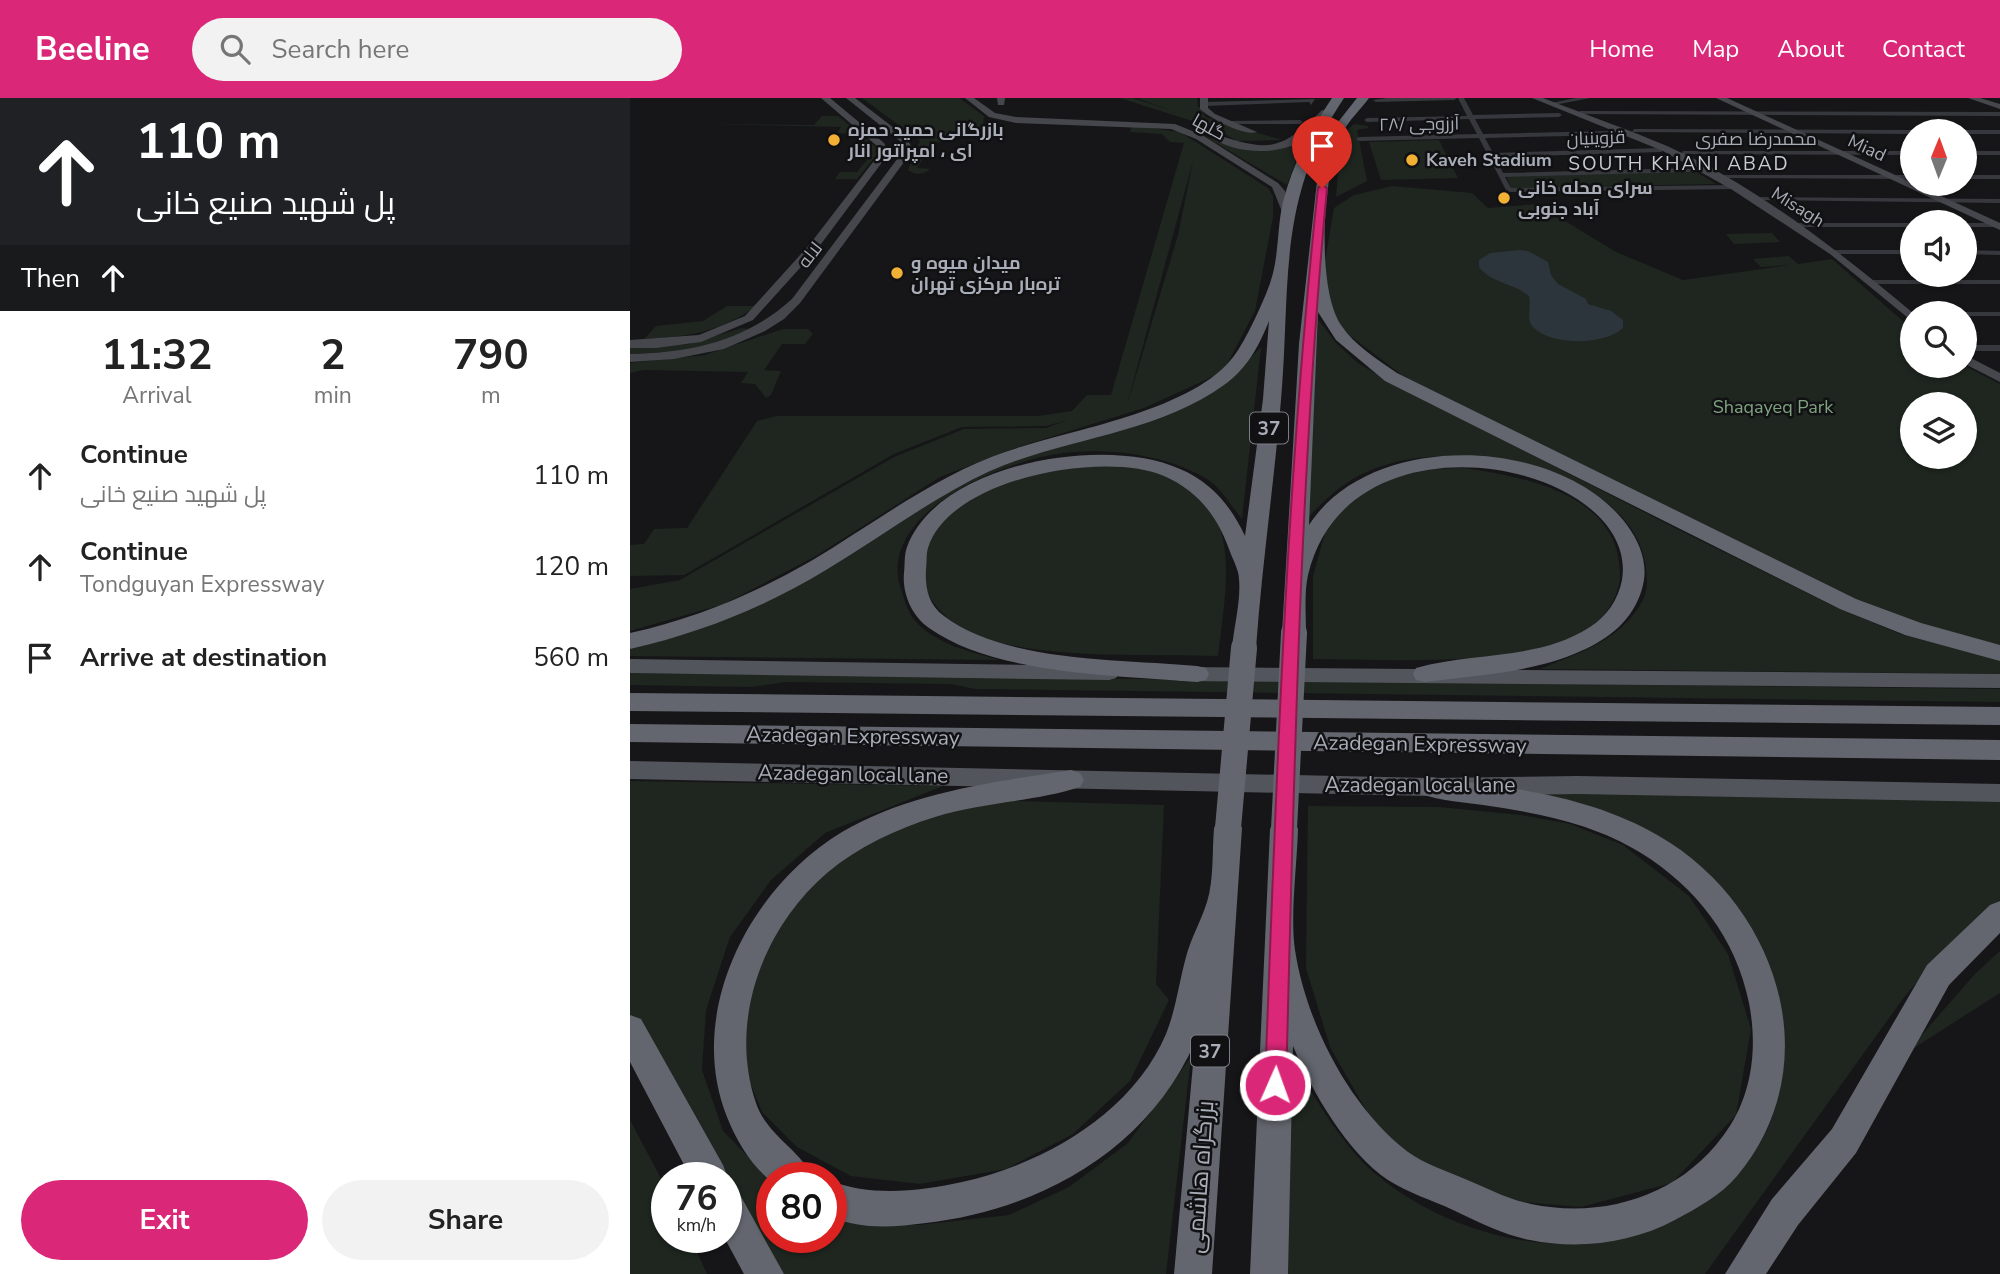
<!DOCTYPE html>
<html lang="en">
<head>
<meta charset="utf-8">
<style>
  :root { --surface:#fff; --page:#f2f2f2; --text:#222; --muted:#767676; --accent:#db2777 }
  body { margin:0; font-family:"Nunito Sans",Cairo,sans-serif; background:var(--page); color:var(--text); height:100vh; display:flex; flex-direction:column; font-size:26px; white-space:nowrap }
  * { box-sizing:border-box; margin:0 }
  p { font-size:23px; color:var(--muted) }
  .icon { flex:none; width:38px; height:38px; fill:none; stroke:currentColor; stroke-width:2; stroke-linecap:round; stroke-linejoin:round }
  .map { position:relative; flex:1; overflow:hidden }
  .sheet { display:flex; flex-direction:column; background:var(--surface); width:630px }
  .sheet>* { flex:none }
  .banner { background:#202124; color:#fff; overflow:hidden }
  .needle { width:46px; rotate:1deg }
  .controls { position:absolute; left:1270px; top:21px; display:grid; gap:14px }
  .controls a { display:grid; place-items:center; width:77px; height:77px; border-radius:50%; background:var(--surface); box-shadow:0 2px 5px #0004; font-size:35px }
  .speed { position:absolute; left:21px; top:1064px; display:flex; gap:14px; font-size:35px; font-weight:700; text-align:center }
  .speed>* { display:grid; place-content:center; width:91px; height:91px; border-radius:50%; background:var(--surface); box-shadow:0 2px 5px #0004; line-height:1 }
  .speed small { font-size:18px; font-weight:400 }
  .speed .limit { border:10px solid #d22; background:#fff; color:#111 }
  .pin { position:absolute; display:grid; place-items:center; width:60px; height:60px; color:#fff; margin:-72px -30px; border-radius:50% 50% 50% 0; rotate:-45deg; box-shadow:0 0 7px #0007 }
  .pin .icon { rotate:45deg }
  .me { position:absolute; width:77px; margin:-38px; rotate:2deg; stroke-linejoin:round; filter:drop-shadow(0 0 5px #0008) }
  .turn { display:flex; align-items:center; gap:24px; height:147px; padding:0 21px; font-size:32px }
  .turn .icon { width:91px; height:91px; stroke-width:2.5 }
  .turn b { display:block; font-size:49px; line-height:60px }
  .then { display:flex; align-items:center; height:66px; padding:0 21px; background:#0003; gap:14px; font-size:26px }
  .eta { display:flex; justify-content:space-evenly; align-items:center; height:119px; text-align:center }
  .eta b { font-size:42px; font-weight:700; line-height:49px }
  .cta { display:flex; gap:14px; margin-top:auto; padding:14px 21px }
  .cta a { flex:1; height:80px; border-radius:42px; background:var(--accent); color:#fff; font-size:28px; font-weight:700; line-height:80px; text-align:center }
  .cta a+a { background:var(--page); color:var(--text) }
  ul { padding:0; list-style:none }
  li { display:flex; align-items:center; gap:21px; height:91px; padding:0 21px }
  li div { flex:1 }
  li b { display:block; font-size:26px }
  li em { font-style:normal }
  header { display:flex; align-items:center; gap:42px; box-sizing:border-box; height:98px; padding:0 35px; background:var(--accent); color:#fff }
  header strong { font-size:33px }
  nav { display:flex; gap:38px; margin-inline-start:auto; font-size:24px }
  .search { width:490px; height:63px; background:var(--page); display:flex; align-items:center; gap:18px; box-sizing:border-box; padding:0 24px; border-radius:38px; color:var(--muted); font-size:26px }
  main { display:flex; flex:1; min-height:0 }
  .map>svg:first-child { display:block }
  .green { fill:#1e261f; fill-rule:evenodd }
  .water { fill:#2c353c }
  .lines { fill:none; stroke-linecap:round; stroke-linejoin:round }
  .street { fill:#37383d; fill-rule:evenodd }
  .secondary { fill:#45474d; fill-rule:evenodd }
  .primary { fill:#53555c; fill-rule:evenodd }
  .highway { fill:#63666e; fill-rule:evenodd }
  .highway-bridge { stroke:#63666e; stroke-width:26 }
  .route { fill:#db2777; stroke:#8e194d; stroke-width:2 }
  .poi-dot { fill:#f2b134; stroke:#111113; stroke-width:2.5 }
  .labels { text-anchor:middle; stroke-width:5; stroke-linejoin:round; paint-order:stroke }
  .far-street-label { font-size:18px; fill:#a8adb8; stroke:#111113 }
  .far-poi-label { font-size:18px; font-weight:bold; fill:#a8adb8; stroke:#111113; text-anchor:start }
  .far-park-label { font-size:18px; fill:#7fa381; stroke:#111113 }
  .far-neighbourhood-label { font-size:19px; letter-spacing:2px; fill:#c9ccd4; stroke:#111113 }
  .shield { fill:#111113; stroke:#7b7e86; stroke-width:2 }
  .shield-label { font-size:19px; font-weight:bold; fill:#a8adb8 }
  .street-label { font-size:21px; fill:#a8adb8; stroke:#111113 }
  .near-street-label { font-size:24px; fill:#a8adb8; stroke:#111113 }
</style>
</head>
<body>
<header>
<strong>Beeline</strong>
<div class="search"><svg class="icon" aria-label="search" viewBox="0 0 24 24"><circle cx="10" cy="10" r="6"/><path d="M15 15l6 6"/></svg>Search here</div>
<nav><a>Home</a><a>Map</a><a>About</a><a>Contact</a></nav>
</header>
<main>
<section class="sheet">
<div class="banner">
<div class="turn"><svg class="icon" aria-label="ahead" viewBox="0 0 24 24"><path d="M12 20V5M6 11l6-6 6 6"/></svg><div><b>110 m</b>پل شهید صنیع خانی</div></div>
<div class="then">Then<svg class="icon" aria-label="ahead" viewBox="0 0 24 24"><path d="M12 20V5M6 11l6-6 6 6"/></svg></div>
</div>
<div class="eta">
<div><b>11:32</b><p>Arrival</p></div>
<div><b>2</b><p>min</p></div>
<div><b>790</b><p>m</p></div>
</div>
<ul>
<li><svg class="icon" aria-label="ahead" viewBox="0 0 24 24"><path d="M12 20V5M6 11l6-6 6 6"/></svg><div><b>Continue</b><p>پل شهید صنیع خانی</p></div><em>110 m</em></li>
<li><svg class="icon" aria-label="ahead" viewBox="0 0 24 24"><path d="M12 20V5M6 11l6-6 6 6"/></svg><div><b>Continue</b><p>Tondguyan Expressway</p></div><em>120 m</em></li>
<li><svg class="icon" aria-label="arrive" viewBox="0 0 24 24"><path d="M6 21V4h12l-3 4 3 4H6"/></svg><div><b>Arrive at destination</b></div><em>560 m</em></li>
</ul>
<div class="cta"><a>Exit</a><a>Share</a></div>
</section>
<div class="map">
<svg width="1370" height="1176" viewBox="0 0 1370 1176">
  <rect width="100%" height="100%" fill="#161618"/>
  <!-- green -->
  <g class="green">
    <path d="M 232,0 L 329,0 L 354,18 L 353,27 L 343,34 L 326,36 L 321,44 L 304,44 L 287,70 L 300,71 C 293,77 285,77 278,72 L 290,43 Z"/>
    <polygon points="490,0 503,0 540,12 507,0 567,0 568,9 571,9 575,19 652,42 607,43 584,30"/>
    <polygon points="192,18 208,18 246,49 248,55 227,81 205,81 210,74 227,74 243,55 227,55 234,46 232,41 223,36 207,35 211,29 72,26 184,27"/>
    <polygon points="724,26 738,28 738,30 727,32 737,83 706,99 711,38"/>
    <path d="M 502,28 L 550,34 L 638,90 L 643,98 L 643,119 L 625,213 L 593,274 L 514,310 L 385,350 L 310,379 L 186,458 L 94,506 L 0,533 L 0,491 L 50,482 L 264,359 L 334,331 L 416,330 L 438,322 L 416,328 L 332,329 L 264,356 L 54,477 L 0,478 L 0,447 L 14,446 L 24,431 L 57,430 L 127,323 L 146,318 L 408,318 L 442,313 L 457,297 L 481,297 L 554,45 L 540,44 L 532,36 L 500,34 ZM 563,63 L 548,137 L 498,304 L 498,303 Z"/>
    <path d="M 677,32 L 657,87 L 569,35 C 597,49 660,67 677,32 Z"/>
    <polygon points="809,42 828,80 751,82 739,44"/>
    <polygon points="1065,73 1086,86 881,90 877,79"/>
    <path d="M 762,88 L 842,95 L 858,110 L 907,106 L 986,154 L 1053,182 L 1160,167 L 1131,169 L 1123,161 L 1159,158 L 1168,166 L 1202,161 L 1283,232 L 1283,268 L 1335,268 L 1370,286 L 1370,547 L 1320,536 L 1238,508 L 830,308 L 772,277 L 706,227 L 693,175 L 704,110 L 724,97 ZM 1283,306 L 1335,306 L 1335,359 L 1283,359 Z"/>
    <polygon points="1142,135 1150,144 1104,146 1096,136"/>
    <path d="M 97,208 L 126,208 C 92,234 56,239 14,241 L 26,228 L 73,223 Z"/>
    <path d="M 687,220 L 706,245 L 728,265 L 758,283 L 1047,431 L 1201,507 L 1270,536 L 1370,561 L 1370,576 L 910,571 C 949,555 992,542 1013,502 C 1019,491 1017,472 1014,460 C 995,375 848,347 774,362 C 729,372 707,388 677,421 Z"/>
    <path d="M 112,230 L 118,231 C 93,253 33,255 0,256 L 0,249 L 59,246 Z"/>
    <polygon points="153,231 178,231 183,236 175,246 152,246 134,272 151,273 141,297 136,300 125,286 111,285 118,274 14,272 0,275 0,265 75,257"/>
    <path d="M 631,249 L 612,421 C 602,409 590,389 577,381 C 537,358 489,351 444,354 C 385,357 248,410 270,488 C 275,502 277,515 288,526 C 309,547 342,554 369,562 L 0,558 L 0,551 L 79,528 L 160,490 L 315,392 L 358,371 L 599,283 Z"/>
    <path d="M 435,367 C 459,367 487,365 510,370 C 617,392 598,474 588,558 C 520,556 423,561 360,542 C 321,530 284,500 293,455 C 297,430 338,400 359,389 C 381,377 411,373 435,367 Z"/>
    <path d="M 834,370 C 895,379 989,396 990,475 C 991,494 977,518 961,529 C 895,572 760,561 683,561 L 683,478 L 699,421 L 753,381 L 796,371 Z"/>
    <polygon points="0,575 1370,591 1370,604 345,591 321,586 156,584 121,589 0,587"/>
    <polygon points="0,683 313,688 195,735 141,782 100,839 76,912 72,972 93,1033 142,1083 142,1139 201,1139 201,1117 219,1125 288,1127 379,1117 439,1089 498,1045 561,959 536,1176 150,1176 0,918"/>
    <path d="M 875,693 L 1370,701 L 1370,802 L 1298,871 L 1272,902 L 1075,1176 L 653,1176 L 659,960 C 686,999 711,1048 748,1078 C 845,1157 1000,1176 1096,1087 C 1137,1049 1156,999 1154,944 C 1153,898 1139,859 1110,823 C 1098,808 1085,783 1069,772 C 1056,762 1033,757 1018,751 C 970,732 923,712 875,693 Z"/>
    <polygon points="383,703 534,707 526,886 539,902 500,983 443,1036 376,1071 290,1086 221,1078 167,1049 132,1014 115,972 115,897 132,850 176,792 201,765 271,727 333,711"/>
    <polygon points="678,708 809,709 891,717 940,726 993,747 1059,798 1098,856 1121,931 1106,1017 1042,1085 951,1109 890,1104 793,1066 749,1035 700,949 676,870"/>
    <polygon points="1370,853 1370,895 1276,955 1345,876"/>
    <polygon points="0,1022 37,1092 37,1139 60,1139 77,1176 0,1176"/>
  </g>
  <!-- water -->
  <path class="water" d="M 890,152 L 898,153 L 918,164 L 921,177 L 928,186 L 956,201 L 958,206 L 981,213 L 993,222 L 993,230 C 976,247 922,248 904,230 C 895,221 902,209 899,198 C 883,185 861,185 849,169 L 849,162 L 860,155 Z"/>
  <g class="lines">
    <!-- street -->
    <g class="street">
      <polygon points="827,0 824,2 746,4 743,2 757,0"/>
      <polygon points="828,0 834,0 843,17 929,15 932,17 929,19 845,21 853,36 978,33 981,35 978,37 855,40 863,55 1031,50 1034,52 1031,54 865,59 873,75 1059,70 1062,72 1059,74 875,79 881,90 1104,87 1107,89 1104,91 879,94 876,92 849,40 729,43 726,41 729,39 847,36 839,21 737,24 734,22 737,20 837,18"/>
      <polygon points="946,0 960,0 924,7 921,5"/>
      <polygon points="685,1 681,7 679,4 574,8 571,6 574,4"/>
      <polygon points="950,13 1370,14 1370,18 948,16"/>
      <polygon points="599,23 670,22 673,24 670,26 597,26"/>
      <polygon points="1004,31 1283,32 1286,33 1283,33 1283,36 1002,34"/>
      <polygon points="1335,32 1370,32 1370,36 1335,36 1335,33 1332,33"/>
      <polygon points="1053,53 1283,53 1283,57 1051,56"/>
      <rect x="1335" y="53" width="35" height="4"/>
      <polygon points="1090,77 1283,77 1283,81 1088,80 1088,78"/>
      <rect x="1335" y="77" width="35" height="4"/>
      <polygon points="1123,99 1370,101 1370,105 1121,102 1121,100"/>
      <rect x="1163" y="125" width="120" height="4"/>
      <rect x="1335" y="125" width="35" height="4"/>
      <polygon points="1201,152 1283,152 1283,156 1204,156 1200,154"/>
      <polygon points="1335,152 1370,153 1370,157 1335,156"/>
      <polygon points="1237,182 1370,182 1370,186 1240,186 1236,184"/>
      <polygon points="1335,214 1370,214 1370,218 1335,218 1335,215 1331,215"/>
      <rect x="1335" y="247" width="35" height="6"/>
    </g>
    <!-- secondary -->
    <g class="secondary">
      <polygon points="191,0 200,0 254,45 259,55 188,150 123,222 71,244 26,250 0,250 0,242 69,237 115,218 180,146 250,55 247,48"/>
      <path d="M 216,0 L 225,0 L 277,40 L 283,52 L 170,205 L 154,221 L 135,233 L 94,251 L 44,261 L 0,264 L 0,256 C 61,255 116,243 162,201 L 274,52 L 270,43 Z"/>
      <polygon points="335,0 344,0 365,15 386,19 545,26 572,37 648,85 655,93 662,114 653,116 642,89 566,41 541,31 386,25 359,19"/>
      <polygon points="367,0 375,0 374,7 368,7"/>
      <path d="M 570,0 L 578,0 L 578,10 L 585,16 L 627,34 C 616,39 579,20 570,11 Z"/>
      <path d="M 902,0 L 913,0 C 954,16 997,31 1037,48 C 1125,87 1210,154 1283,215 L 1283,224 L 1200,156 L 1101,91 L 1033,53 Z"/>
      <polygon points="1086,0 1097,0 1370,125 1370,132"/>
      <polygon points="1338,0 1350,0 1370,6 1370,11"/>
      <path d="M 692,12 L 699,14 C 690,25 680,38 668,45 C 643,58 601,55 579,38 L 583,35 C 637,54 651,54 692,12 Z"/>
      <polygon points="1335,257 1370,275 1370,284 1335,266"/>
    </g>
    <!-- primary -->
    <g class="primary">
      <polygon points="0,561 479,568 486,570 489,575 486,580 479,582 0,575"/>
      <polygon points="550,569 1370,576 1370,590 550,583 543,581 540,576 543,571"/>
      <polygon points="0,663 800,680 948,678 1370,686 1370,704 948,696 800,698 0,681"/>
    </g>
    <!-- highway -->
    <g class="highway">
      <path d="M 702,0 L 714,0 C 646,101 661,188 651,302 C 644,385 632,467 626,550 L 622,556 L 606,556 L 602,550 C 604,528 611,503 609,481 C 609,472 602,460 599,451 C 587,418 568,393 534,378 C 475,352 319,380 298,450 C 296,456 297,465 296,471 C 295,490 298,506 314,518 C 376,565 492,561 567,568 L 576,570 L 579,576 L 576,582 L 567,584 C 488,577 365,577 299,530 C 282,518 272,496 274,475 C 275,467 274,457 277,449 C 308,364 477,337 550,371 C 581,384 601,408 615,438 L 633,301 L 639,223 C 629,248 617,271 594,287 C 526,336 435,340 360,373 C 302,400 251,439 196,472 C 135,509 70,535 0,551 L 0,535 C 64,521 124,496 181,463 C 245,425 306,377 378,353 C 442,331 563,313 604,258 C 614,246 637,197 641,182 C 649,158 647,129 653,104 C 663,65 680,33 702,0 Z"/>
      <path d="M 727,0 L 739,0 C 731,11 719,22 713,34 C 692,73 686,190 711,227 C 724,247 747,261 767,275 L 1226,501 L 1291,525 L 1370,547 L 1370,563 L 1275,537 L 1210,511 L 755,283 L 706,242 L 688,214 L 679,427 C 741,331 930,337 997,427 C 1011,446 1019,468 1012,491 C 1003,522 979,541 951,553 C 902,575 847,577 795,584 L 786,582 L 783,576 L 786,570 C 845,553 907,563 960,529 C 977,518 988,502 992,482 C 1011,366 719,303 678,477 C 674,495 676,517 676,535 L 672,541 L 656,541 L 652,535 L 669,246 L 689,65 L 701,33 Z"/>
      <polygon points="0,595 1370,609 1370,627 0,613"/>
      <polygon points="0,626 1370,642 1370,662 0,644"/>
      <path d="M 441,672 L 450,675 L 454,682 L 450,689 C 404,704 352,704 305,719 C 266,731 228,749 197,775 C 133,830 98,923 126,1005 C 137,1038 171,1052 183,1080 L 142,1080 L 142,1084 C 121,1067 107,1044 97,1019 C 55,914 120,789 212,734 C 280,694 364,684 441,672 Z"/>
      <path d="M 800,679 C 878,689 959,697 1029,738 C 1147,806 1201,966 1107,1078 C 1090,1098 1067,1110 1045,1122 C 1002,1145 948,1152 900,1142 C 874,1137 848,1124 823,1112 C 802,1102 778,1095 758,1082 C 719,1057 680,991 663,948 L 658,1176 L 620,1176 L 640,731 L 644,723 L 654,720 L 664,723 L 668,731 C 667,767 660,818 665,852 C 676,924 719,1009 778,1054 C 795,1066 816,1073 835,1081 C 857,1090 877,1101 901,1106 C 973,1121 1049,1098 1093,1038 C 1122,1000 1128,951 1119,905 C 1106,840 1066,789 1011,755 C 963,725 908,715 853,707 C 832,704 811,703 791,696 L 787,689 L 791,682 Z"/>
      <path d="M 598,719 L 608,722 L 612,730 L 582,1176 L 544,1176 L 565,944 C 518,1052 409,1112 296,1125 C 264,1129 232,1132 201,1119 L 201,1083 C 241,1099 292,1093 332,1084 C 413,1066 502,1016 536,936 C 546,911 549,884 556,859 C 561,840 571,823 577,804 C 584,782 582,753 584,730 L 588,722 Z"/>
      <polygon points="1370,803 1370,835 1319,887 1226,1055 1168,1127 1136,1176 1095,1176 1142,1101 1202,1031 1297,867 1360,807"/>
      <polygon points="0,917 11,921 93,1067 98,1080 96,1084 96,1080 61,1080 0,964"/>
      <polygon points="96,1090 109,1095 154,1176 114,1176 94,1139 96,1139"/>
    </g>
    <!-- highway-bridge -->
    <g class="highway-bridge">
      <polyline points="598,730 614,550"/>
      <polyline points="654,731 664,535"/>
    </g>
  </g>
  <!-- route -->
  <path class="route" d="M 692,87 L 697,90 C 669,388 664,688 656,987 L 653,994 L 645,997 L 638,994 L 635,987 C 646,688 656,387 688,90 Z"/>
  <!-- markers -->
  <g class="poi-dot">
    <circle cx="204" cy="42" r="7"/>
    <circle cx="782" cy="62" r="7"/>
    <circle cx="874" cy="100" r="7"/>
    <circle cx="267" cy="175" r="7"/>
  </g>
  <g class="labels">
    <!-- far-street labels -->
    <g class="far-street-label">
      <text transform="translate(789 26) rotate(-1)" y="6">آرزوجی /۲۸</text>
      <text transform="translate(579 29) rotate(29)" y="6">گلها</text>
      <text transform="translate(966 40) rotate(-2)" y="6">قزوینیان</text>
      <text x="1126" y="47">محمدرضا صفری</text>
      <text transform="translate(1237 50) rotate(25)" y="6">Miad</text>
      <text transform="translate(1168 109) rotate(32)" y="6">Misagh</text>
      <text transform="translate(180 157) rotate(-52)" y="6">لاله</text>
    </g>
    <!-- far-poi labels -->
    <g class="far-poi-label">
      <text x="218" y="38">بازرگانی حمید حمزه<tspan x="218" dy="21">ای ، امپراتور انار</tspan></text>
      <text x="796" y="68">Kaveh Stadium</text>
      <text x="888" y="96">سرای محله خانی<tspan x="888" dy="21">آباد جنوبی</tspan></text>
      <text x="281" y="171">میدان میوه و<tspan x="281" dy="21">تره‌بار مرکزی تهران</tspan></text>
    </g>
    <!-- far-park labels -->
    <g class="far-park-label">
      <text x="1143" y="315">Shaqayeq Park</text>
    </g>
    <!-- far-neighbourhood labels -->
    <g class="far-neighbourhood-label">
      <text x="1049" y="72">SOUTH KHANI ABAD</text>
    </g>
    <!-- shield labels -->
    <g class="shield">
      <rect x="620" y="314.5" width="38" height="31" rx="5"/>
      <rect x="561" y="937.5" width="38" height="31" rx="5"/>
    </g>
    <g class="shield-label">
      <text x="639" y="337">37</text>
      <text x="580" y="960">37</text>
    </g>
    <!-- street labels -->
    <g class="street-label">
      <text transform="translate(223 638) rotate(1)" y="7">Azadegan Expressway</text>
      <text transform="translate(790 646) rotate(1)" y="7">Azadegan Expressway</text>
      <text transform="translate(223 676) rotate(1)" y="7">Azadegan local lane</text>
      <text x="790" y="694">Azadegan local lane</text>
    </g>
    <!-- near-street labels -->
    <g class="near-street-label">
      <text transform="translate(570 1079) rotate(-86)" y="8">بزرگراه هاشمی</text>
    </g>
  </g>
</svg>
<div class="controls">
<a><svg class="needle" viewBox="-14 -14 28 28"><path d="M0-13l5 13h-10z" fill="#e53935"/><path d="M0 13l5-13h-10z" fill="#767676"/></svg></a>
<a><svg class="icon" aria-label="sound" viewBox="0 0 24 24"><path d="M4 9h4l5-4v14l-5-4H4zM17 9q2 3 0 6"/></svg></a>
<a><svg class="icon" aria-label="search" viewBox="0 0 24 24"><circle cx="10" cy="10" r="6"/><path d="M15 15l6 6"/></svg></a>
<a><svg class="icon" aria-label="layers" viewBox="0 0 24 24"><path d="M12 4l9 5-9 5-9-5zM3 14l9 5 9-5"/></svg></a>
</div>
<div class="speed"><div>76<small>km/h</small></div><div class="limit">80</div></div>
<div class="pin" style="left:692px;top:90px;background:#d93025"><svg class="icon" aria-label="arrive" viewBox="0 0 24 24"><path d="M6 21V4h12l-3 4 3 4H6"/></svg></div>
<svg class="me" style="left:645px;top:987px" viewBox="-20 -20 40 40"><circle r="17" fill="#db2777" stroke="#fff" stroke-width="3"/><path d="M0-11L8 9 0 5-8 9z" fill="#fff"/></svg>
</div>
</main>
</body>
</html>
